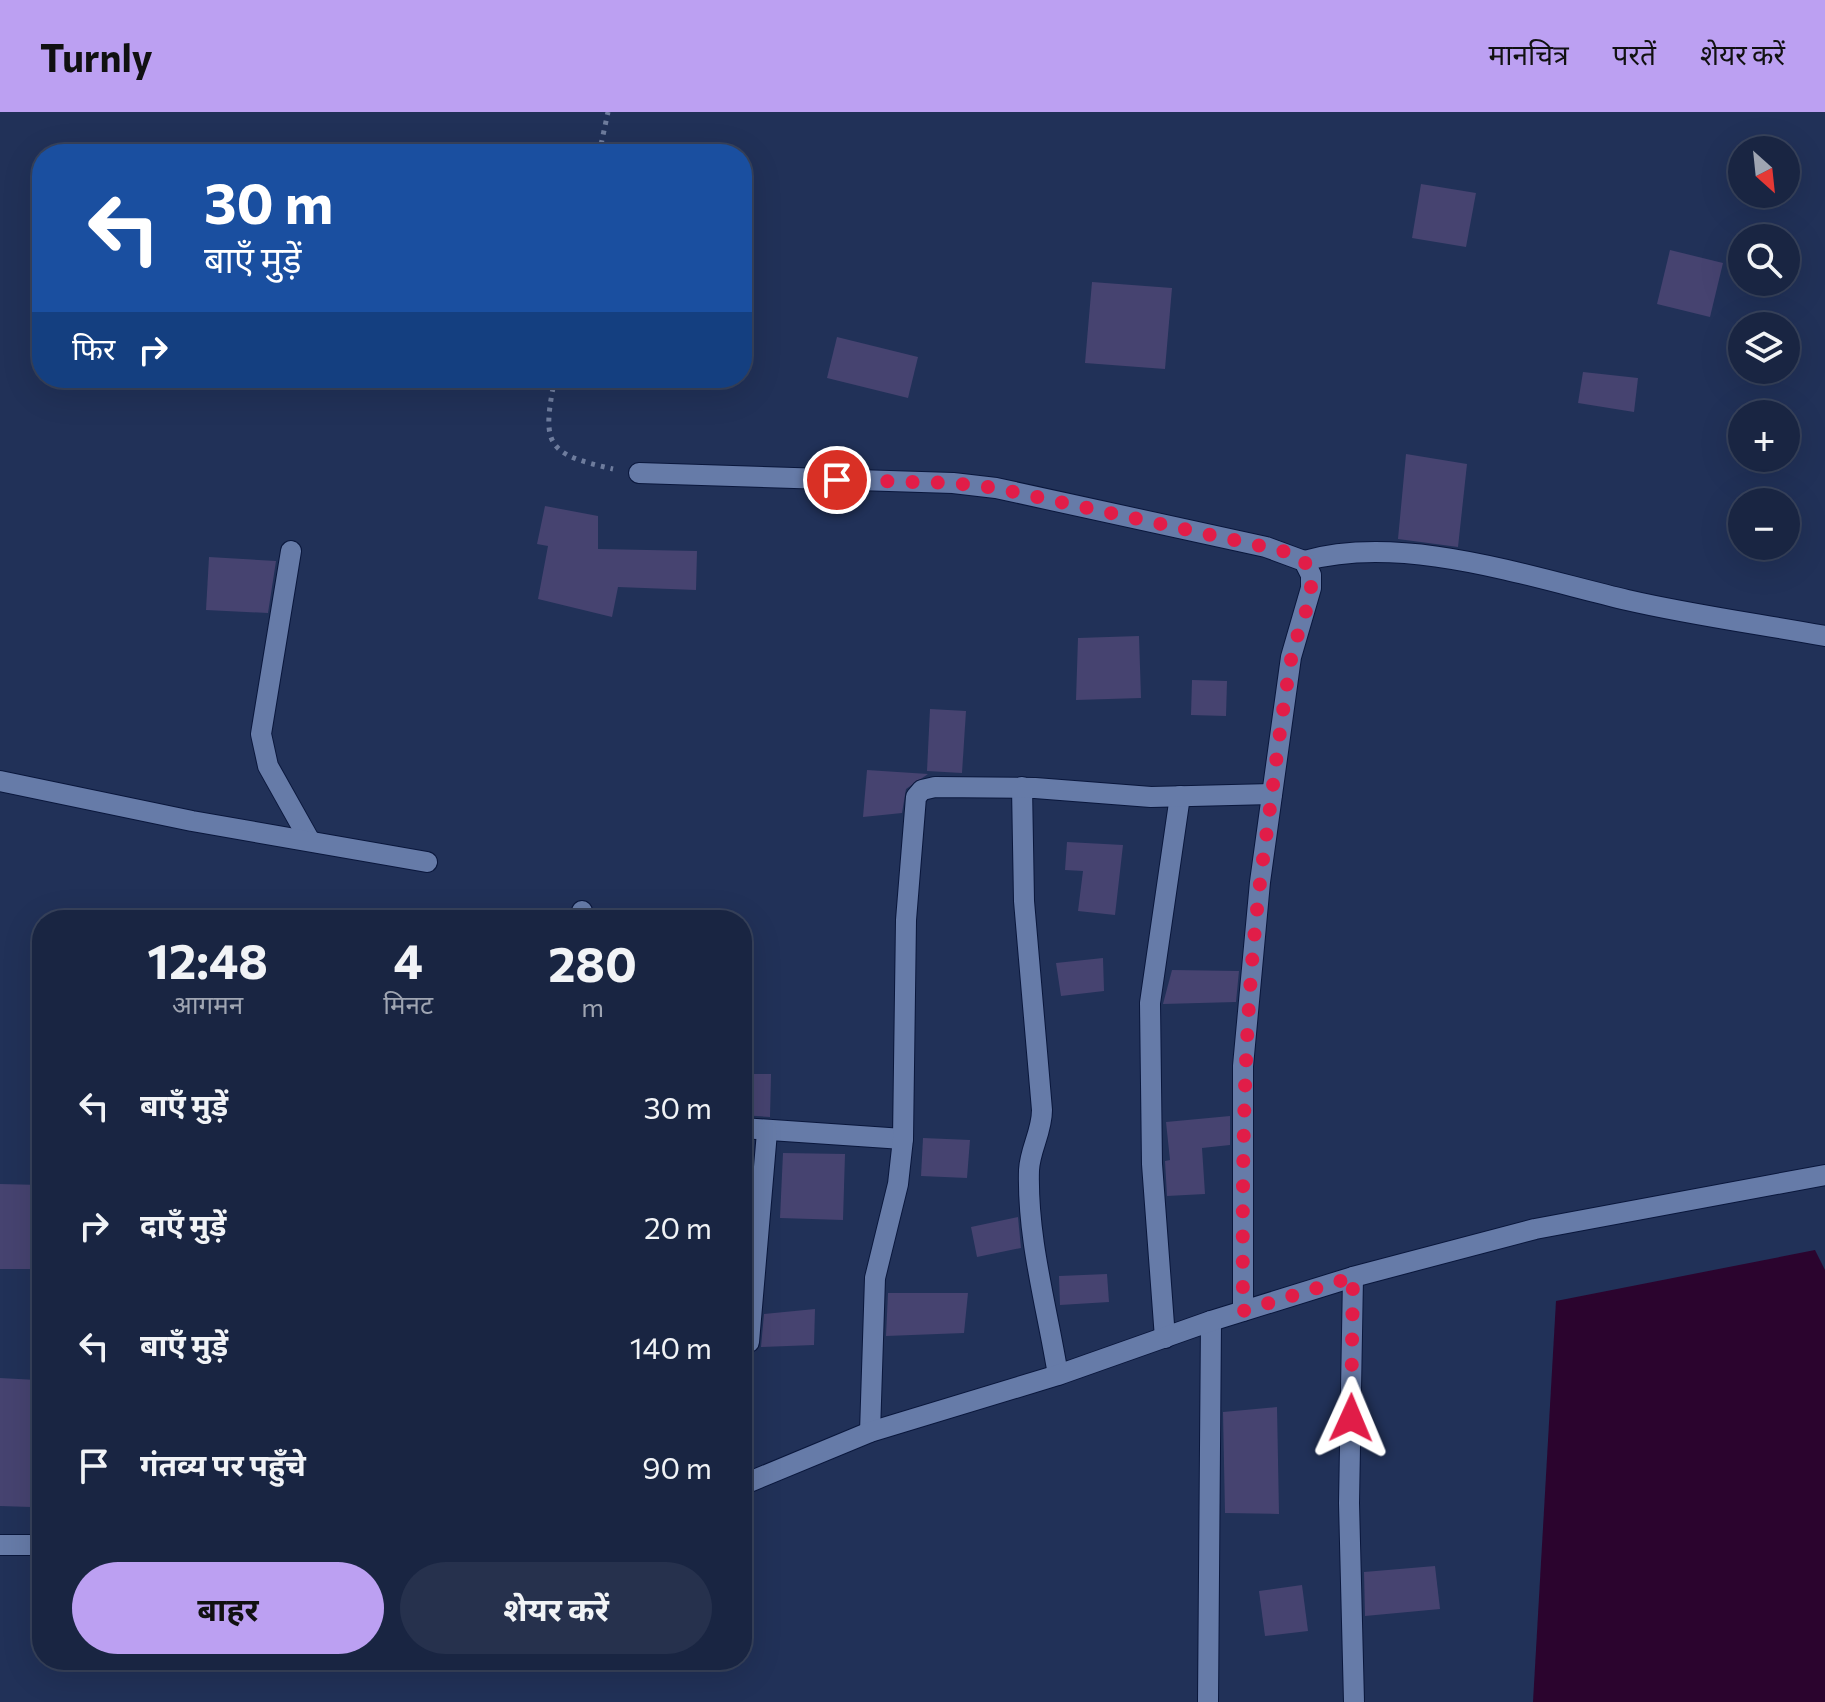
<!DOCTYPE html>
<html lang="hi">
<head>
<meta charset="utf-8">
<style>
  :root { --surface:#192542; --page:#26314d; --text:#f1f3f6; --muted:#9fa5b2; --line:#37425b; --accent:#bca0f2 }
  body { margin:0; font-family:Commissioner,"Noto Sans Devanagari",sans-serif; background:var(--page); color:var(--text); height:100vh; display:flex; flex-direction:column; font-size:30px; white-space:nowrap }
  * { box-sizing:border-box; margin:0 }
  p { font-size:26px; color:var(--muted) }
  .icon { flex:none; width:44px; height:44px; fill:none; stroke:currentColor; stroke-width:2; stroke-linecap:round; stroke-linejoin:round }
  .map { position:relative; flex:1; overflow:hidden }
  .drawer { position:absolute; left:32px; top:798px; width:720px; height:760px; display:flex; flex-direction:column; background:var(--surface); border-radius:32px; box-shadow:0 8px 32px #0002,0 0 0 2px var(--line) }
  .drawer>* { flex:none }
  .banner { position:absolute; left:32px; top:32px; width:720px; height:244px; border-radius:32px; box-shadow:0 8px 32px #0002,0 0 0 2px var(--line); background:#1a4fa0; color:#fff; overflow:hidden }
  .needle { width:52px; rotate:153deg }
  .buttons { position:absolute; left:1728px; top:24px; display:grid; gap:16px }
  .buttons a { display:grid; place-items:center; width:72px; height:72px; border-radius:50%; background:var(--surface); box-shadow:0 8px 32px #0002,0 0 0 2px var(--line); font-size:40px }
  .pin { position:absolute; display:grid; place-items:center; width:68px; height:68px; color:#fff; margin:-34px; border:4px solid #fff; border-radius:50%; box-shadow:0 2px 8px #0007 }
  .me { position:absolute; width:88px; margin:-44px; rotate:1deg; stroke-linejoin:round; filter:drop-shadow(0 0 6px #0008) }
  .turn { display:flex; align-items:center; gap:28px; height:168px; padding:0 40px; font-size:36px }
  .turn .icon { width:104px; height:104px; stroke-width:2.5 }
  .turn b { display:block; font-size:56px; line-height:68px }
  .then { display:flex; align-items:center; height:76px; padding:0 40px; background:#0003; gap:16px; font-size:30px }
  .eta { display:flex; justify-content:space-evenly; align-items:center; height:136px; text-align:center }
  .eta b { font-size:48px; font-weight:700; line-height:56px }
  .action { display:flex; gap:16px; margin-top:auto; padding:16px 40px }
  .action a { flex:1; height:92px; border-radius:48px; background:var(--accent); color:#111; font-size:32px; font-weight:700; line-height:92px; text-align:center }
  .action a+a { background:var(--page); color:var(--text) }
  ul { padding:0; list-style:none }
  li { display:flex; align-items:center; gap:24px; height:120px; padding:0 40px }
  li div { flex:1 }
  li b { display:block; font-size:30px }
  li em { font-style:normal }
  header { display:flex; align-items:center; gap:48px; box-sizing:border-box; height:112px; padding:0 40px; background:var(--accent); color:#111 }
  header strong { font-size:38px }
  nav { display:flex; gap:44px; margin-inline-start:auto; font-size:28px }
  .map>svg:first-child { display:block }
  .water { fill:#2b042e }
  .building { fill:#464370 }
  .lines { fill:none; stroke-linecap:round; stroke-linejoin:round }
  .lane-casing { stroke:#0a173c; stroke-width:22 }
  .street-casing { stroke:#0a173c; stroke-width:22 }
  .secondary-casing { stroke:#0a173c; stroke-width:22 }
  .path { stroke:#6e7c9d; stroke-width:5; stroke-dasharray:4 6; stroke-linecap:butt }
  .lane { stroke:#667ba8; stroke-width:20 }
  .street { stroke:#667ba8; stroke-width:20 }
  .secondary { stroke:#667ba8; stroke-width:20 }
  .route { stroke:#e11d48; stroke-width:14; stroke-dasharray:0 25.2 }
</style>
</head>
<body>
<header>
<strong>Turnly</strong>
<nav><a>मानचित्र</a><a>परतें</a><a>शेयर करें</a></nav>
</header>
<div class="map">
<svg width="1825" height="1590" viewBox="0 0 1825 1590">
  <rect width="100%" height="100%" fill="#213158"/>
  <!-- water -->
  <polygon class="water" points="1815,1138 1825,1158 1825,1590 1533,1590 1556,1189"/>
  <!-- building -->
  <g class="building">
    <polygon points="1421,72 1476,81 1466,135 1412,126"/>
    <polygon points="1670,138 1723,151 1710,205 1657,192"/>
    <polygon points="1092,170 1172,176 1165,257 1085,251"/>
    <polygon points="837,225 918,245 908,286 827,266"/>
    <polygon points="1583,260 1638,266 1634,300 1578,291"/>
    <polygon points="1406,342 1467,352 1458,435 1398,427"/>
    <polygon points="545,394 598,404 598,437 697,439 696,478 618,475 612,505 538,487 548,434 537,432"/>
    <polygon points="209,445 276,449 268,501 206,498"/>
    <polygon points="1139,524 1141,586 1076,588 1078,526"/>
    <polygon points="1192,568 1227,569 1226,604 1191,603"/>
    <polygon points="930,597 966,599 962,661 927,659"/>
    <polygon points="867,658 928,662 906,677 902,701 863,705"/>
    <polygon points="1067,730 1123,733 1115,803 1078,799 1083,759 1065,758"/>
    <polygon points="1103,846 1104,879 1061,884 1056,851"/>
    <polygon points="1172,858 1239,859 1236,890 1163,892"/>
    <polygon points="742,962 771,962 770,1005 742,1003"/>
    <polygon points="1230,1004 1230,1033 1202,1036 1205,1082 1167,1084 1165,1049 1170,1048 1166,1010"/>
    <polygon points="923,1026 970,1028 967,1066 921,1064"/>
    <polygon points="783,1041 845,1042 843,1108 780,1106"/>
    <polygon points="0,1072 42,1073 42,1157 0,1157"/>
    <polygon points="1018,1105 1021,1136 977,1145 971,1115"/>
    <polygon points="1107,1162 1109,1190 1060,1193 1059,1164"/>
    <polygon points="888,1181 968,1181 964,1221 886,1224"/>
    <polygon points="815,1197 814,1233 761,1235 764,1202"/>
    <polygon points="0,1266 37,1268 31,1395 0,1394"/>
    <polygon points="1277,1295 1279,1402 1225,1401 1223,1300"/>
    <polygon points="1435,1454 1440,1497 1365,1504 1364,1460"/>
    <polygon points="1302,1473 1308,1519 1265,1524 1259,1479"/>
  </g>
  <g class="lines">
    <!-- lane casing -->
    <g class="lane-casing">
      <g id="lane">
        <polyline points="291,439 261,622 268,654 310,729"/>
        <path d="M 1304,449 C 1403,421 1529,465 1627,488 C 1692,503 1759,512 1825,524"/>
        <polyline points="582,808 582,799"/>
      </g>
    </g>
    <!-- street casing -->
    <g class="street-casing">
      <g id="street">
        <polyline points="639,361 953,371 996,376 1266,435 1304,449 1311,463 1311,476 1291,545 1260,770 1243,954 1243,1199"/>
        <polyline points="0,669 192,709 427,750"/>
        <path d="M 1022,675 L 1024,789 L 1042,998 C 1042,1020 1030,1037 1029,1058 C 1027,1127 1047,1195 1058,1263"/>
        <polyline points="742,1016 903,1027"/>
        <polyline points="1353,1165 1349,1391 1354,1590"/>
        <polyline points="1165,1226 1152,1052 1150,891 1180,684"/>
        <polyline points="749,1230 767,1020"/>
        <polyline points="870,1320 875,1166 898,1072 903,1027 906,808 916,685 922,678 935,675 1035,676 1151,685 1272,682"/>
        <polyline points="1208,1590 1211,1209"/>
      </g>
    </g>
    <!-- secondary casing -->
    <g class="secondary-casing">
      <g id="secondary">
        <polyline points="742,1373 870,1320 1058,1263 1211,1209 1353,1165 1535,1117 1825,1063"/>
        <polyline points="0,1433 42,1433"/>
      </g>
    </g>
    <!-- path -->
    <g class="path">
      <polyline points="599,42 608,0"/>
      <path d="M 555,266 C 541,334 547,342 613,357"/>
    </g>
    <!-- lane -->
    <use href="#lane" class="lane"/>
    <!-- street -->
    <use href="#street" class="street"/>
    <!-- secondary -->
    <use href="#secondary" class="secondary"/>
  </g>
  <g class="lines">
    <!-- route -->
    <path class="route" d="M 837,368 L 953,371 L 996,376 L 1266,435 C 1285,440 1309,442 1311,466 C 1313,493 1295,522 1291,548 C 1280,612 1273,677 1264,740 C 1243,893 1242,1046 1243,1199 L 1353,1165 L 1351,1306"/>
  </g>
</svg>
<div class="buttons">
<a><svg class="needle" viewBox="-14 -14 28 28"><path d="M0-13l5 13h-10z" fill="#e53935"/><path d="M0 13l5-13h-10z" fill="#9fa5b2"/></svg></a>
<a><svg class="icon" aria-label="search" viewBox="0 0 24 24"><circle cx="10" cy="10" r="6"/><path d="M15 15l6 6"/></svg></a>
<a><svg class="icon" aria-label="layers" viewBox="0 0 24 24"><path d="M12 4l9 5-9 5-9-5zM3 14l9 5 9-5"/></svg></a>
<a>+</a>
<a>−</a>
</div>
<div class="pin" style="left:837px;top:368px;background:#d93025"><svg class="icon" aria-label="arrive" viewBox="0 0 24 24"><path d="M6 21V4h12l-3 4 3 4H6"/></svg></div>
<svg class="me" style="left:1351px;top:1306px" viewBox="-20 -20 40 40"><path d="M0-17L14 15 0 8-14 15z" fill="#e11d48" stroke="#fff" stroke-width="4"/></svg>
<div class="banner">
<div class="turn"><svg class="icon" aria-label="left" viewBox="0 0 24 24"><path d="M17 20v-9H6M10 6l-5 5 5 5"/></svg><div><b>30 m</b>बाएँ मुड़ें</div></div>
<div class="then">फिर<svg class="icon" aria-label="right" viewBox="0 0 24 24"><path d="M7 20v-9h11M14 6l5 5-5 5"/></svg></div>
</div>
<section class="drawer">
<div class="eta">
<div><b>12:48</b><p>आगमन</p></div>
<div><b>4</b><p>मिनट</p></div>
<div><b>280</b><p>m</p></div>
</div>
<ul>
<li><svg class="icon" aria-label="left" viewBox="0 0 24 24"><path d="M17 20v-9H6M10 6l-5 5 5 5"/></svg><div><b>बाएँ मुड़ें</b></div><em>30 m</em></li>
<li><svg class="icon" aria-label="right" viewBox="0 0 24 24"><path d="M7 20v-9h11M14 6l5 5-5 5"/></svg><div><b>दाएँ मुड़ें</b></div><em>20 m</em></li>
<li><svg class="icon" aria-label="left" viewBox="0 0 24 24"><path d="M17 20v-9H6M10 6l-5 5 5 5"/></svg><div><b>बाएँ मुड़ें</b></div><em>140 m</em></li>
<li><svg class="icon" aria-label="arrive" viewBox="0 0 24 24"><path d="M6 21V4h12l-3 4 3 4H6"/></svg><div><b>गंतव्य पर पहुँचे</b></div><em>90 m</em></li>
</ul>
<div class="action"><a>बाहर</a><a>शेयर करें</a></div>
</section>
</div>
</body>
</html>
